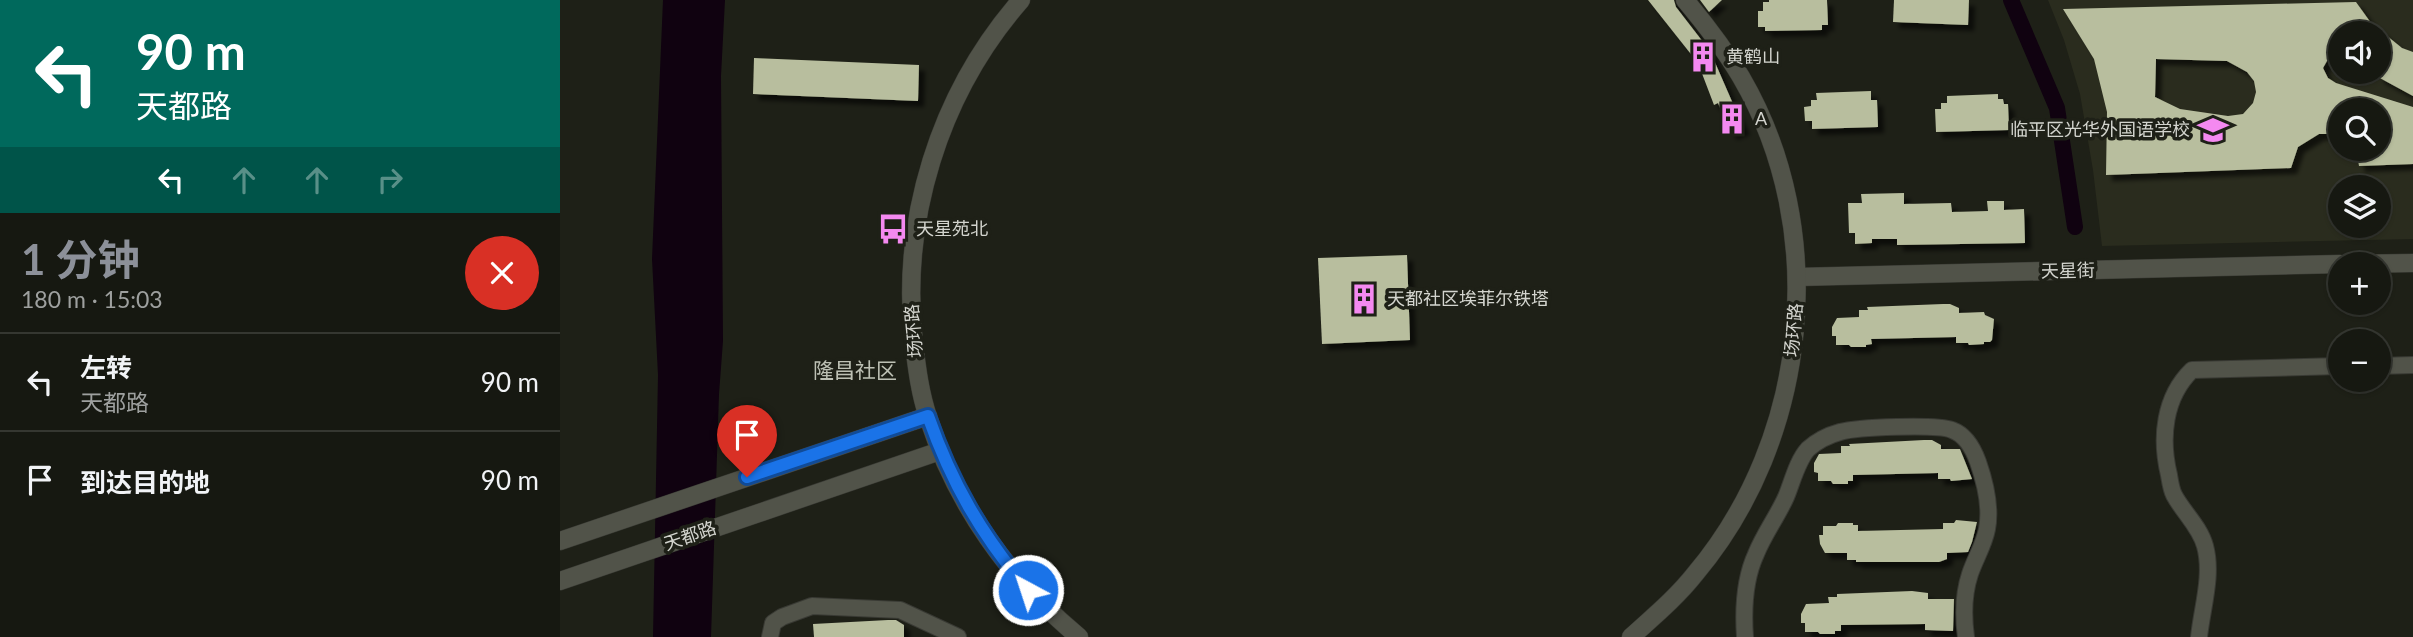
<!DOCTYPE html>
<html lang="zh">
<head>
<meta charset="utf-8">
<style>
  :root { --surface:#161811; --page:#23251f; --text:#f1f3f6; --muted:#9ea09f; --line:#353731; --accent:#8c9099 }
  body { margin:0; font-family:Lato,"Noto Sans SC",sans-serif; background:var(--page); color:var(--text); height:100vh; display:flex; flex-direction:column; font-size:26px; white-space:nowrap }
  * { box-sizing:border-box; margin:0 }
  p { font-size:23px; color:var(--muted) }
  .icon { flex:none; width:38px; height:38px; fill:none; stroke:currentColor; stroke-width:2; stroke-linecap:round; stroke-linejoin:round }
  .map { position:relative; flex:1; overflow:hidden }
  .sheet { display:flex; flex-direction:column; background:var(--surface); width:560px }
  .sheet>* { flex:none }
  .banner { background:#00695c; color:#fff; overflow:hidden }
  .tools { position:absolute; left:1768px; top:21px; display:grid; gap:14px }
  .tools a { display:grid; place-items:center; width:63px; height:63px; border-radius:50%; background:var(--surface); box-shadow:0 2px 5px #0004,0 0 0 2px var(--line); font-size:35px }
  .pin { position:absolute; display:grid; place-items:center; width:60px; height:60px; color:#fff; margin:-72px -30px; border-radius:50% 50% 50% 0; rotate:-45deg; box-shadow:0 0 7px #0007 }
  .pin .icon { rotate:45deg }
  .me { position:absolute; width:77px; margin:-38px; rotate:320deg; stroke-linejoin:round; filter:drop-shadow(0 0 5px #0008) }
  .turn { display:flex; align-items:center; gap:24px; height:147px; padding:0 21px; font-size:32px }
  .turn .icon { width:91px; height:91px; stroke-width:2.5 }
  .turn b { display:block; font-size:49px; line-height:60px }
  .lanes { display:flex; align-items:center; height:66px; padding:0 21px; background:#0003; justify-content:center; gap:35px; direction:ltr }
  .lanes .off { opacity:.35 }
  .round { display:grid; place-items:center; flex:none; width:74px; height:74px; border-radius:37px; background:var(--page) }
  .summary { display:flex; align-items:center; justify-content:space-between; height:119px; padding:0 21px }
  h1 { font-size:42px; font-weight:700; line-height:52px; color:var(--accent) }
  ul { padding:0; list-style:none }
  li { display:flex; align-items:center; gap:21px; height:98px; padding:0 21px; border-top:2px solid var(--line) }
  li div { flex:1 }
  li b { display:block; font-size:26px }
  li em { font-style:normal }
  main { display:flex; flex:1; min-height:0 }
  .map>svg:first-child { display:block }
  .built { fill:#2a2c1e; fill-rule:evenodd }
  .water { fill:#100210 }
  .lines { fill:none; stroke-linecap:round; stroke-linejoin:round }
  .canal { stroke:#100210; stroke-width:16 }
  .building { fill:#b8be9e; fill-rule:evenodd; filter:url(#shadow) }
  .minor-casing { stroke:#393a34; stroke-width:18 }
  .tertiary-casing { stroke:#393a34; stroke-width:19 }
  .secondary-casing { stroke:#393a34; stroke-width:19 }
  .minor { stroke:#515349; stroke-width:16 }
  .tertiary { stroke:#515349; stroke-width:18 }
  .secondary { stroke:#515349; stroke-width:18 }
  .route-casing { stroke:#114b97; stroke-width:18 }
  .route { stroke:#1a73e8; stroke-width:12 }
  .labels { text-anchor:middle; stroke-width:7; stroke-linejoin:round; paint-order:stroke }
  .poi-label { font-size:18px; fill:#d3d4ce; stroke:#1e2017; text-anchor:start }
  .street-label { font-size:18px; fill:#d3d4ce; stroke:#1e2017 }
  .quarter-label { font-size:21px; fill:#bdc0b4; stroke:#1e2017 }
</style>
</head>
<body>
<main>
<section class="sheet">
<div class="banner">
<div class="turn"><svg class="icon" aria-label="left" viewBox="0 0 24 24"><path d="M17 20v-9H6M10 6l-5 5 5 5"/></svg><div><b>90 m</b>天都路</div></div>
<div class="lanes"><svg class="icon" aria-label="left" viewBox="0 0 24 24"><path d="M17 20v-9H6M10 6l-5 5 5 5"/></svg><svg class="icon off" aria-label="ahead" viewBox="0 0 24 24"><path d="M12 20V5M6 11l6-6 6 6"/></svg><svg class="icon off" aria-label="ahead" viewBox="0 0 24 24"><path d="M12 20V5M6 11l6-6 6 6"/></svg><svg class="icon off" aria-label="right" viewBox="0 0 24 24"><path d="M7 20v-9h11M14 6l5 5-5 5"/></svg></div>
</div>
<div class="summary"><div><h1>1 分钟</h1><p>180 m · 15:03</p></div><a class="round" style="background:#d93025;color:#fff"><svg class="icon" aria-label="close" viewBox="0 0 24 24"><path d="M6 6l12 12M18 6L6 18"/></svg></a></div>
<ul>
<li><svg class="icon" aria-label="left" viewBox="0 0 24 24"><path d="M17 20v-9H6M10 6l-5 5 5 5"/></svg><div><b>左转</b><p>天都路</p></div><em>90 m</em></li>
<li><svg class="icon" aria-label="arrive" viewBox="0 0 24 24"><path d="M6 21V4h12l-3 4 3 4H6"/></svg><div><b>到达目的地</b></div><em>90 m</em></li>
</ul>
</section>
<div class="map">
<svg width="1853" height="637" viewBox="0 0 1853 637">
  <defs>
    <filter id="shadow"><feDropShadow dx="6" dy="6" stdDeviation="2" flood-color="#0009"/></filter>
  </defs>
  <rect width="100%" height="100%" fill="#1e2017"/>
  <!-- built -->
  <path class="built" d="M 1488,0 L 1853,0 L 1853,239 L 1542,246 L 1533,170 L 1520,94 L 1504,40 ZM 1780,33 L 1818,33 L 1818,72 L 1780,72 ZM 1780,110 L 1818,110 L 1818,149 L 1780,149 ZM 1780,187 L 1818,187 L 1818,226 L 1780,226 Z"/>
  <!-- water -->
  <polygon class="water" points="103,0 165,0 161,76 163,341 159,394 151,637 93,637 98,375 92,259"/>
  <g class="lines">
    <!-- canal -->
    <polyline class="canal" points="1451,0 1497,108 1515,227"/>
  </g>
  <!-- building -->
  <g class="building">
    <polygon points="1088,0 1114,0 1116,7 1150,51 1184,129 1171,134 1158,103 1154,105 1138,63"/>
    <polygon points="1140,0 1162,0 1149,12"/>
    <polygon points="1209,0 1267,0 1268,25 1262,25 1262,30 1205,31 1205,27 1198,27 1198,11 1203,11 1203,2 1209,2"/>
    <polygon points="1334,0 1409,0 1408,25 1333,22"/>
    <path d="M 1796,2 L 1811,23 L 1842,48 L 1853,52 L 1853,96 L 1818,77 L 1818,33 L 1780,33 L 1780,56 L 1772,52 L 1763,68 L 1768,78 L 1776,83 L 1853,107 L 1853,164 L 1799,166 L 1796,149 L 1818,149 L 1818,110 L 1780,110 L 1780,134 L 1759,134 L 1738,147 L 1731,168 L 1546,175 L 1547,112 L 1534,59 L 1503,9 ZM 1596,59 L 1667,61 L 1687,72 L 1694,81 L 1696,92 L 1693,103 L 1683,114 L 1668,116 L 1620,109 L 1595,97 Z"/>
    <polygon points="194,58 359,65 358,101 193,94"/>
    <polygon points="1311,91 1311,100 1317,100 1318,127 1252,129 1252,121 1245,121 1244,107 1251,106 1251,100 1257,100 1256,93"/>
    <polygon points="1438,94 1438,99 1443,99 1444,104 1448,104 1449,130 1376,132 1375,109 1381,109 1381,103 1387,103 1387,96"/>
    <polygon points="1344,193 1344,204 1391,203 1392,212 1428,211 1427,201 1444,201 1444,210 1464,209 1465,243 1337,245 1337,239 1312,239 1312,243 1295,244 1295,233 1289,233 1288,203 1302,203 1301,194"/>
    <polygon points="847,255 850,340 762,344 758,258"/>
    <polygon points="1383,304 1390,304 1399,308 1399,313 1424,312 1425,315 1434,319 1432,340 1430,342 1424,342 1424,344 1409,345 1408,343 1396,343 1396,337 1311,339 1312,344 1306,345 1306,347 1291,347 1289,345 1276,345 1276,336 1272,336 1272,327 1277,318 1299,317 1299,310 1308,310 1307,307"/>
    <polygon points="1364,440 1372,440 1381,445 1381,449 1400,449 1412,479 1391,481 1390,479 1378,479 1378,473 1293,475 1293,481 1288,481 1288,484 1273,484 1271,481 1258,481 1258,473 1254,472 1254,463 1259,454 1281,453 1281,446 1290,446 1289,444"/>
    <polygon points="1396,520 1417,522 1412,542 1408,552 1387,553 1387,559 1379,562 1296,562 1296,560 1287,560 1287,553 1265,553 1260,544 1259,535 1263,535 1263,526 1276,526 1278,523 1293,523 1293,525 1298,525 1298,531 1383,529 1383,523 1394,523"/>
    <polygon points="1352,591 1368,593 1368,599 1394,599 1393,631 1365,630 1365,624 1281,625 1281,631 1275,631 1275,634 1260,634 1258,632 1245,632 1245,623 1241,623 1241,614 1246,604 1269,603 1268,597 1277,597 1277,594"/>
    <polygon points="328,620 336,620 344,625 344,637 254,637 253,624"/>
  </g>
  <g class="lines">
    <!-- minor casing -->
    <g class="minor-casing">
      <g id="minor">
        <polyline points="1818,366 1853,365"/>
        <polyline points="210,637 213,623 222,617 252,606 340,610 398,637"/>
        <path d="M 1185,637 C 1183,609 1184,580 1196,554 C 1204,534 1217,517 1226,497 C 1232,483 1237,461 1248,449 C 1257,441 1269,435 1280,432 C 1297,427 1377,424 1392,430 C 1406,435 1413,448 1418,462 C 1425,482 1431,508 1427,529 C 1424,545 1415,559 1410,574 C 1403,595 1403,615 1406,637"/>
        <path d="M 1639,637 C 1642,608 1653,575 1645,546 C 1640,527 1623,512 1614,495 C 1611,489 1610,481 1609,475 C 1600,438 1604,397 1632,370 L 1780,366"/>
      </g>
    </g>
    <!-- tertiary casing -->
    <g class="tertiary-casing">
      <g id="tertiary">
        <polyline points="1788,264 1853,263"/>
        <polyline points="1237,277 1780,264"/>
      </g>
    </g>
    <!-- secondary casing -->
    <g class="secondary-casing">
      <g id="secondary">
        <path d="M 461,0 C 379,94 340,220 354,344 C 357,369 360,393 368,417 C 396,504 449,579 519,637"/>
        <polyline points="0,541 368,416"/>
        <polyline points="0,581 380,451"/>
        <path d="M 1071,637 C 1093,617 1116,598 1135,574 C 1249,439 1271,231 1181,77 C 1165,50 1146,25 1125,0"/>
      </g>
    </g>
    <!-- minor -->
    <use href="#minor" class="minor"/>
    <!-- tertiary -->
    <use href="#tertiary" class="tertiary"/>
    <!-- secondary -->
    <use href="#secondary" class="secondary"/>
  </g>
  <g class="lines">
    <!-- route casing -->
    <g class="route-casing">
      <path id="route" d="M 187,477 L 368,416 C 392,484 421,534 468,590"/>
    </g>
    <!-- route -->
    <use href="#route" class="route"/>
  </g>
  <!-- icons -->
  <defs>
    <g id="building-bare" transform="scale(2.415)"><path d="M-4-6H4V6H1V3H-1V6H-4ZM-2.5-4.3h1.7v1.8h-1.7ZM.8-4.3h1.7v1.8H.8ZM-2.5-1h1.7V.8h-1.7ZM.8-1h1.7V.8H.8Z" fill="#f489f0" stroke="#1e2017" stroke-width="2.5" paint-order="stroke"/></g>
    <g id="school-bare" transform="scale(2.415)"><path d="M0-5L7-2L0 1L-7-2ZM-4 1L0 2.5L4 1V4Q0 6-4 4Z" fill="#f489f0" stroke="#1e2017" stroke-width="2.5" paint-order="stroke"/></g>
    <g id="bus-bare" transform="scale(2.415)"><path d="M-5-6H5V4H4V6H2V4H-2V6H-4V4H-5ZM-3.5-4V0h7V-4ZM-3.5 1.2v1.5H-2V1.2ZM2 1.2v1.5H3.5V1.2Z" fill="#f489f0" stroke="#1e2017" stroke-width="2.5" paint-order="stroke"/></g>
  </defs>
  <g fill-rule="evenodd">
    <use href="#building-bare" x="1143" y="57"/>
    <use href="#building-bare" x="1172" y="119"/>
    <use href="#school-bare" x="1653" y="130"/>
    <use href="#bus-bare" x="333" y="229"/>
    <use href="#building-bare" x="804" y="299"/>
  </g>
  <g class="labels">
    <!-- poi labels -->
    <g class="poi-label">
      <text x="1166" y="63">黄鹤山</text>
      <text x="1195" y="125">A</text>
      <text x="1630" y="136" text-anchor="end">临平区光华外国语学校</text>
      <text x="356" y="235">天星苑北</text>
      <text x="827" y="305">天都社区埃菲尔铁塔</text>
    </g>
    <!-- street labels -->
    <g class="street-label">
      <text transform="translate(1508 271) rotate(-1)" y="6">天星街</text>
      <text transform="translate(1234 330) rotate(-85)" y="6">场环路</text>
      <text transform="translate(354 331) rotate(-95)" y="6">场环路</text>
      <text transform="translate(130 536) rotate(-19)" y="6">天都路</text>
    </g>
    <!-- quarter labels -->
    <g class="quarter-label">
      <text x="295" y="378">隆昌社区</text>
    </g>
  </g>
</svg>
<div class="tools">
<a><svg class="icon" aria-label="sound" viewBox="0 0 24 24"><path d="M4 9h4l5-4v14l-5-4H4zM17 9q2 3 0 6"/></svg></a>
<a><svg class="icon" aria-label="search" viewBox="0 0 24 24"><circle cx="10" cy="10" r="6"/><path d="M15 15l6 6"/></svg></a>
<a><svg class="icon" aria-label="layers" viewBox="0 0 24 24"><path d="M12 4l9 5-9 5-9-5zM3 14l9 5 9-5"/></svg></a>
<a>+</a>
<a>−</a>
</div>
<div class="pin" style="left:187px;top:477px;background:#d93025"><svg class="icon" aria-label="arrive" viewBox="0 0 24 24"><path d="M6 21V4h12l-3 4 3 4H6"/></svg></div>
<svg class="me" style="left:468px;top:590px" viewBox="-20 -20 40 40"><circle r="17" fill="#1a73e8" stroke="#fff" stroke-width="3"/><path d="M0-11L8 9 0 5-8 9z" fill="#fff"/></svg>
</div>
</main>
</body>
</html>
